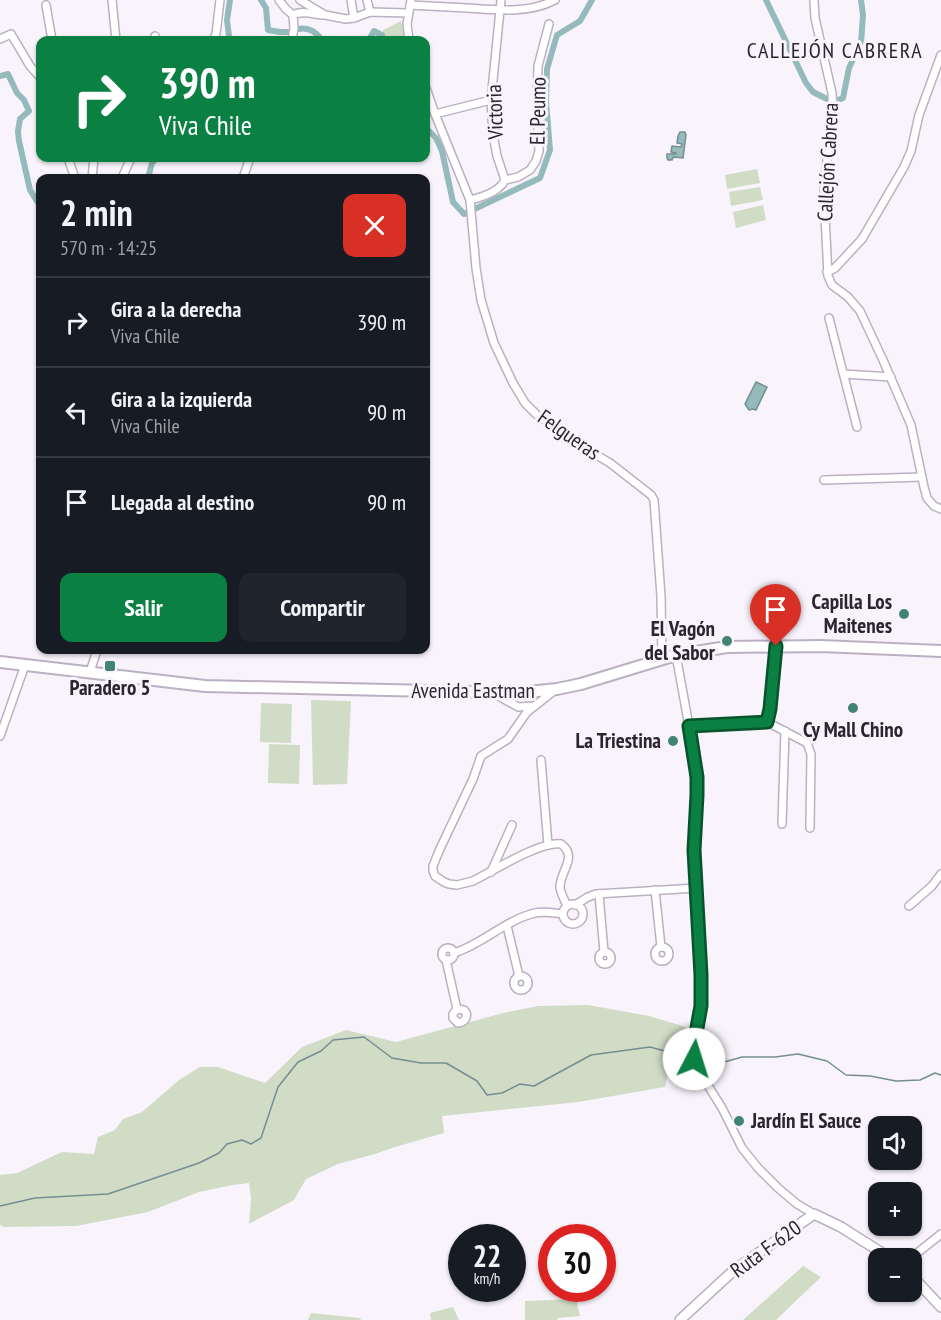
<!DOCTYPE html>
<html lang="es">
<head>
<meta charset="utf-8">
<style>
  :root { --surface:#171b24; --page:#20242c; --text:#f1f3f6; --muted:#9ea1a6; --line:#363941; --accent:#0b8043 }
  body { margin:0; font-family:"PT Sans Narrow",sans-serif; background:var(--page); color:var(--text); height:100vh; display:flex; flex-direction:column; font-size:22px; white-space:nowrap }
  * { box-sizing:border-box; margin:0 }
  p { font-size:20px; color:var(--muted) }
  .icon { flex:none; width:33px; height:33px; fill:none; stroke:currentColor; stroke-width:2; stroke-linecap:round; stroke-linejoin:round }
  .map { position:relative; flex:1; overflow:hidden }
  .drawer { position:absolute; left:36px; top:174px; width:394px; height:480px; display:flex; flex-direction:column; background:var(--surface); border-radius:12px; box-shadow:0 2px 4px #0004 }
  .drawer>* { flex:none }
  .guide { position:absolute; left:36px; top:36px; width:394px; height:126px; border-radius:12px; box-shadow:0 2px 4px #0004; background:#0b8043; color:#fff; overflow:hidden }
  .tools { position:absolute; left:868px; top:1116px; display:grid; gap:12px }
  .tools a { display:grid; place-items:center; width:54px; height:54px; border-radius:12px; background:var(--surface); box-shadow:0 2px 4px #0004; font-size:30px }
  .speed { position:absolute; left:448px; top:1224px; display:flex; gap:12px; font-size:30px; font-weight:700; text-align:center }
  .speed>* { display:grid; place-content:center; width:78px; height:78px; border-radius:50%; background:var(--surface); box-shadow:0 2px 4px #0004; line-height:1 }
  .speed small { font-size:15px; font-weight:400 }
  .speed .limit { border:9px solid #d22; background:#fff; color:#111 }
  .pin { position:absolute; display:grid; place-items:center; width:51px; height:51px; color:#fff; margin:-62px -26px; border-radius:50% 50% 50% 0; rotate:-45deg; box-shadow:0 0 6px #0007 }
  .pin .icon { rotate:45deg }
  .me { position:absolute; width:66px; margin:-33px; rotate:5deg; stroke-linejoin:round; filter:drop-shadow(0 0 4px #0008) }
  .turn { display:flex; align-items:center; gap:21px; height:126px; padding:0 24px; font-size:27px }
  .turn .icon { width:78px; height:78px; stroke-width:2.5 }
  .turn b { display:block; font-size:42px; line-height:51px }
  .round { display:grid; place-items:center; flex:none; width:63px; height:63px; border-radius:12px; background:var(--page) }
  .summary { display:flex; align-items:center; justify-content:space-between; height:102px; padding:0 24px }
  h1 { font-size:36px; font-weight:700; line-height:45px }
  .cta { display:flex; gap:12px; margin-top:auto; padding:12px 24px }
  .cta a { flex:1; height:69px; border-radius:12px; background:var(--accent); color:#fff; font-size:24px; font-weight:700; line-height:69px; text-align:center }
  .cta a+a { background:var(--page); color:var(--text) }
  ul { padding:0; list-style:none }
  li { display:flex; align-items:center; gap:18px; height:90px; padding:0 24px; border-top:2px solid var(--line) }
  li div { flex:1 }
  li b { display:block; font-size:22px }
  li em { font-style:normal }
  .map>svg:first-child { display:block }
  .green { fill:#d1dcc6 }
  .water { fill:#94babb; stroke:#748e91; stroke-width:1.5 }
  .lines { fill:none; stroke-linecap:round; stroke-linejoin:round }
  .stream { stroke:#748e91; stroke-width:1.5 }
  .canal { stroke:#94babb; stroke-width:6 }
  .street-casing { stroke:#bbb0c3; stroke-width:10 }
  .secondary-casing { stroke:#bbb0c3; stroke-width:12 }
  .primary-casing { stroke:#bbb0c3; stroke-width:14 }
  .street { stroke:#fff; stroke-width:7 }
  .secondary { stroke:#fff; stroke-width:9 }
  .primary { stroke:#fff; stroke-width:10 }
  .route-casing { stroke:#07532c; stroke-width:15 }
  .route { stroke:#0b8043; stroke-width:10 }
  .poi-dot { fill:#428474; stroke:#f9f4fc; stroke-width:2 }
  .labels { text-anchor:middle; stroke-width:6; stroke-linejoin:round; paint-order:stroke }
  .street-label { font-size:21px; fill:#2b262e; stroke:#f9f4fc }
  .poi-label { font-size:21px; font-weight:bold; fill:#2b262e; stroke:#f9f4fc; text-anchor:end }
  .neighbourhood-label { font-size:22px; letter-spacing:1.5px; fill:#2b262e; stroke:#f9f4fc }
</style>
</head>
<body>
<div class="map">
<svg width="941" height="1320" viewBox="0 0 941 1320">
  <rect width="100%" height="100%" fill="#f9f4fc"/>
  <!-- green -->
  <g class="green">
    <polygon points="401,21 405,40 383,40 383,30"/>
    <polygon points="757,169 760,183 727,189 725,175"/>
    <polygon points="760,187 763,200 731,206 729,192"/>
    <polygon points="763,205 766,220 736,228 733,212"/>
    <polygon points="311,700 351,701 347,784 313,785"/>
    <polygon points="261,703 292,704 291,743 260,742"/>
    <polygon points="269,744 300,745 299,784 268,783"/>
    <polygon points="588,1005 649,1016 686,1027 673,1045 665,1087 578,1102 442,1116 444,1133 395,1147 375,1154 338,1164 306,1179 294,1200 249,1224 251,1198 249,1183 233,1185 199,1192 148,1212 76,1226 4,1227 0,1225 0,1175 17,1173 62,1152 94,1154 98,1137 115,1130 123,1119 142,1112 179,1080 200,1067 218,1067 265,1083 302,1047 346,1030 396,1042 503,1013 538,1006"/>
    <polygon points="803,1266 821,1277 776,1320 743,1320"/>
    <polygon points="576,1299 580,1316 558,1318 557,1320 525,1320 525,1301"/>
    <polygon points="453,1307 459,1320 431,1320 430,1313"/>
    <polygon points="311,1313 360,1318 361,1320 308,1320"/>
  </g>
  <!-- water -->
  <g class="water">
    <polygon points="680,132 685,132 686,135 683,158 673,157 672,160 668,160 667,158 667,154 676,154 676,153 671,152 672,146 681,147 682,144 677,143 678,136"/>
    <polygon points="756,382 767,387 756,410 753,409 749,410 745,404"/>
  </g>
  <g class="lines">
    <!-- stream -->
    <g class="stream">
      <polyline points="699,1066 714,1065 742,1057 775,1057 798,1054 827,1061 846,1075 870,1076 896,1081 920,1080 935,1073 941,1075"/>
      <polyline points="0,1206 35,1198 108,1194 199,1163 219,1153 227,1144 242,1140 251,1144 261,1138 278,1087 298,1062 321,1051 333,1040 364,1037 392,1058 421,1063 446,1063 477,1081 487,1095 502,1093 520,1084 534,1086 591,1055 650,1047 676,1054 689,1066 694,1066"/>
    </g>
    <!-- canal -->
    <g class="canal">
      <polyline points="261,0 266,8 268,30 280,32 290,32"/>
      <polyline points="766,0 806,83 813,92 833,102 843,98 849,68 861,43 863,15 861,0"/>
      <path d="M 299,29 C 309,27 316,32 322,40"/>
      <polyline points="227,40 229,36 227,20 230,0"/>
      <polyline points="365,40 370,38 374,31 382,35 381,40"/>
      <polyline points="0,76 8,74 17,93 24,100 29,111 20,119 18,131 19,141 30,190 40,206"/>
      <polyline points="426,128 436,138 442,151 453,202 464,214 540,178 550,150 546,102 547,69 557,35 580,21 592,0"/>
      <polyline points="148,178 152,163 157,158"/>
    </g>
    <!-- street casing -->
    <g class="street-casing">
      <g id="street">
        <polyline points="112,0 116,40"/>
        <polyline points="279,0 286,9 293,15"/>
        <polyline points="300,0 325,15 346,19 354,18 370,12 408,13"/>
        <polyline points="351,0 354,18"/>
        <polyline points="367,0 370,12"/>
        <polyline points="814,0 815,18 832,93 833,112 825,177 824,195 828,276 832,285 848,297 860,311 883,360 911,425 924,487 927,498 934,506 941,509"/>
        <polyline points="46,5 52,40"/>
        <path d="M 410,5 C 429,6 448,7 467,8 C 496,10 528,14 555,0"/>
        <path d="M 293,15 C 301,10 313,14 322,15"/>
        <polyline points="0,39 11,34 30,66 40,77"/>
        <polyline points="154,40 155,36"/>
        <polyline points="213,40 216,34 220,0"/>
        <polyline points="292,40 294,28 293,15"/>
        <polyline points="409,40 407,24 411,0"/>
        <polyline points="426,88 435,114 470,200 476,268 481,300 494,343 513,383 525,403 537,415 588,450 610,463 651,495 654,500 661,596 662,660"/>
        <polyline points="435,114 491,100"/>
        <polyline points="68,158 75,178"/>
        <polyline points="92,178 94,158"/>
        <polyline points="122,178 131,158"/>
        <polyline points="243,178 250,158"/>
        <polyline points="505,180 518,177 530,170 536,161 539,151 537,100 538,66 549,24"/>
        <path d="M 470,200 C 483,197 499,192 505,180 L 497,156 L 493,135 L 491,100 L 501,0"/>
        <polyline points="827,272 835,268 862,239 904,167 911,151 919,115 941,55"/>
        <polyline points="829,318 857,427"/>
        <polyline points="844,374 891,377"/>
        <polyline points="824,480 922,477"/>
        <polyline points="676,655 689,726 697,777 694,850 701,975 701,1007 694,1043 694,1059 699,1071 722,1108 742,1148 758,1168 778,1188 797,1204 814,1214"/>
        <polyline points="90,672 97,650"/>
        <path d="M 555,690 L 527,712 L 508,739 L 481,756 L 473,779 L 439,851 L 433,866 L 433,871 L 435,876 L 444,882 L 449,884 L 457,885 L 473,881 C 493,871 540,841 561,844 C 579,857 559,872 560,888 C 561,894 565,901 567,906"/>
        <polyline points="495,694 518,707 534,706"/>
        <polyline points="767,722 770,709 776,646"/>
        <polyline points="689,726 767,722 807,743 811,754 810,828"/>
        <polyline points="0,736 25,665"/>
        <polyline points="541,760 548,845"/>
        <polyline points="782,824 785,731"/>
        <polyline points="491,872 512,825"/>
        <polyline points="655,890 661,947"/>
        <polyline points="599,894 604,952"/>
        <circle cx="573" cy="914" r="10"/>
        <polyline points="575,905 588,897 596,894 697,888"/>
        <polyline points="909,906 932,886 941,874"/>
        <polyline points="507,926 519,976"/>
        <circle cx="662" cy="954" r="7"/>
        <circle cx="448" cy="954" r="6"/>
        <circle cx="605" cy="958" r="6"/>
        <path d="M 454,953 C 483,944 505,920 535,913 C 544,911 554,913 563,914"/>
        <path d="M 446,960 L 457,1009 L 453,1014 L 453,1018 L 458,1023 C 466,1022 469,1015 464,1010 L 457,1009"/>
        <circle cx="521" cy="983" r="7"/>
        <polyline points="911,1258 941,1234"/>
      </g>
    </g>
    <!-- secondary casing -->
    <g class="secondary-casing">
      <g id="secondary">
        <polyline points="912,1276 941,1307"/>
        <polyline points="680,1320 733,1271 814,1214 841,1227 890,1258"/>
      </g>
    </g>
    <!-- primary casing -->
    <g class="primary-casing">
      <polyline id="primary" points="0,662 205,686 519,693 557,689 581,684 676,655 727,647 821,646 941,651"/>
    </g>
    <!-- street -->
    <use href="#street" class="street"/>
    <!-- secondary -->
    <use href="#secondary" class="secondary"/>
    <!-- primary -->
    <use href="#primary" class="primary"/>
  </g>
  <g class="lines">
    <!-- route casing -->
    <g class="route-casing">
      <polyline id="route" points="694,1059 694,1044 701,1006 701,975 694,850 697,795 697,777 689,726 767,722 770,709 776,646"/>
    </g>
    <!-- route -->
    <use href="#route" class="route"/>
  </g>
  <!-- markers -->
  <g class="poi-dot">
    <circle cx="904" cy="614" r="6"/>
    <circle cx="727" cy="641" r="6"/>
    <rect x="104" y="660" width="12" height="12" rx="3"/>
    <circle cx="853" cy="708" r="6"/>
    <circle cx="673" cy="741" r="6"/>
    <circle cx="739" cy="1121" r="6"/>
  </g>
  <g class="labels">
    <!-- street labels -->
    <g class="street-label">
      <text transform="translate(538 111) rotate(-89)" y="7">El Peumo</text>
      <text transform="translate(495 112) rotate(-92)" y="7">Victoria</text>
      <text transform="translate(828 162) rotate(-87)" y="7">Callejón Cabrera</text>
      <text transform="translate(569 435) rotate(35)" y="7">Felgueras</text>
      <text x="473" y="698">Avenida Eastman</text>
      <text transform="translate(766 1249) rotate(-36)" y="7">Ruta F-620</text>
    </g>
    <!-- poi labels -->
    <g class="poi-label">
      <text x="892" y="609">Capilla Los<tspan x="892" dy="24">Maitenes</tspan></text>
      <text x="715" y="636">El Vagón<tspan x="715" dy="24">del Sabor</tspan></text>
      <text x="110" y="695" text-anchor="middle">Paradero 5</text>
      <text x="853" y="737" text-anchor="middle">Cy Mall Chino</text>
      <text x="661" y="748">La Triestina</text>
      <text x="751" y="1128" text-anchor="start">Jardín El Sauce</text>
    </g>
    <!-- neighbourhood labels -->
    <g class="neighbourhood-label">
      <text x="835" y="58">CALLEJÓN CABRERA</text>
    </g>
  </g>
</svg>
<div class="tools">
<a><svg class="icon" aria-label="sound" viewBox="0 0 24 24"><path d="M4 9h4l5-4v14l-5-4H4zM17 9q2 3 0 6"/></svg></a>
<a>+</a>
<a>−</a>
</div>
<div class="speed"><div>22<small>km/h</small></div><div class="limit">30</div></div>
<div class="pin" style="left:776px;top:646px;background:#d93025"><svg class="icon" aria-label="arrive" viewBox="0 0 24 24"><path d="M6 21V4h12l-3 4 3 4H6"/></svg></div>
<svg class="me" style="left:694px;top:1059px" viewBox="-20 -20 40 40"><circle r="19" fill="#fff"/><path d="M0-13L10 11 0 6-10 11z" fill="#0b8043"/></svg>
<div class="guide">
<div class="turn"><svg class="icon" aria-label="right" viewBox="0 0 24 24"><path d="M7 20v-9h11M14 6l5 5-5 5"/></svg><div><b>390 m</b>Viva Chile</div></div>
</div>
<section class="drawer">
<div class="summary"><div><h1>2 min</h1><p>570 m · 14:25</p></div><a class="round" style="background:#d93025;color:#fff"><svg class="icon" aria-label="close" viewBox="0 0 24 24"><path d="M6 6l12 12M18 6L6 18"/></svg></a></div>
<ul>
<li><svg class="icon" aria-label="right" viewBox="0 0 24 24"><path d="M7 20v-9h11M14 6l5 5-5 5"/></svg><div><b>Gira a la derecha</b><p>Viva Chile</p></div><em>390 m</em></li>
<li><svg class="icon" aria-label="left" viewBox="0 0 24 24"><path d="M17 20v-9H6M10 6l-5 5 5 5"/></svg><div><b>Gira a la izquierda</b><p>Viva Chile</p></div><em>90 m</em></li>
<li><svg class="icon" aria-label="arrive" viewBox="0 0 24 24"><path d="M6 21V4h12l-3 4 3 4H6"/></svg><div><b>Llegada al destino</b></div><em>90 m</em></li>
</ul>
<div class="cta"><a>Salir</a><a>Compartir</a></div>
</section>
</div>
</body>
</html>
